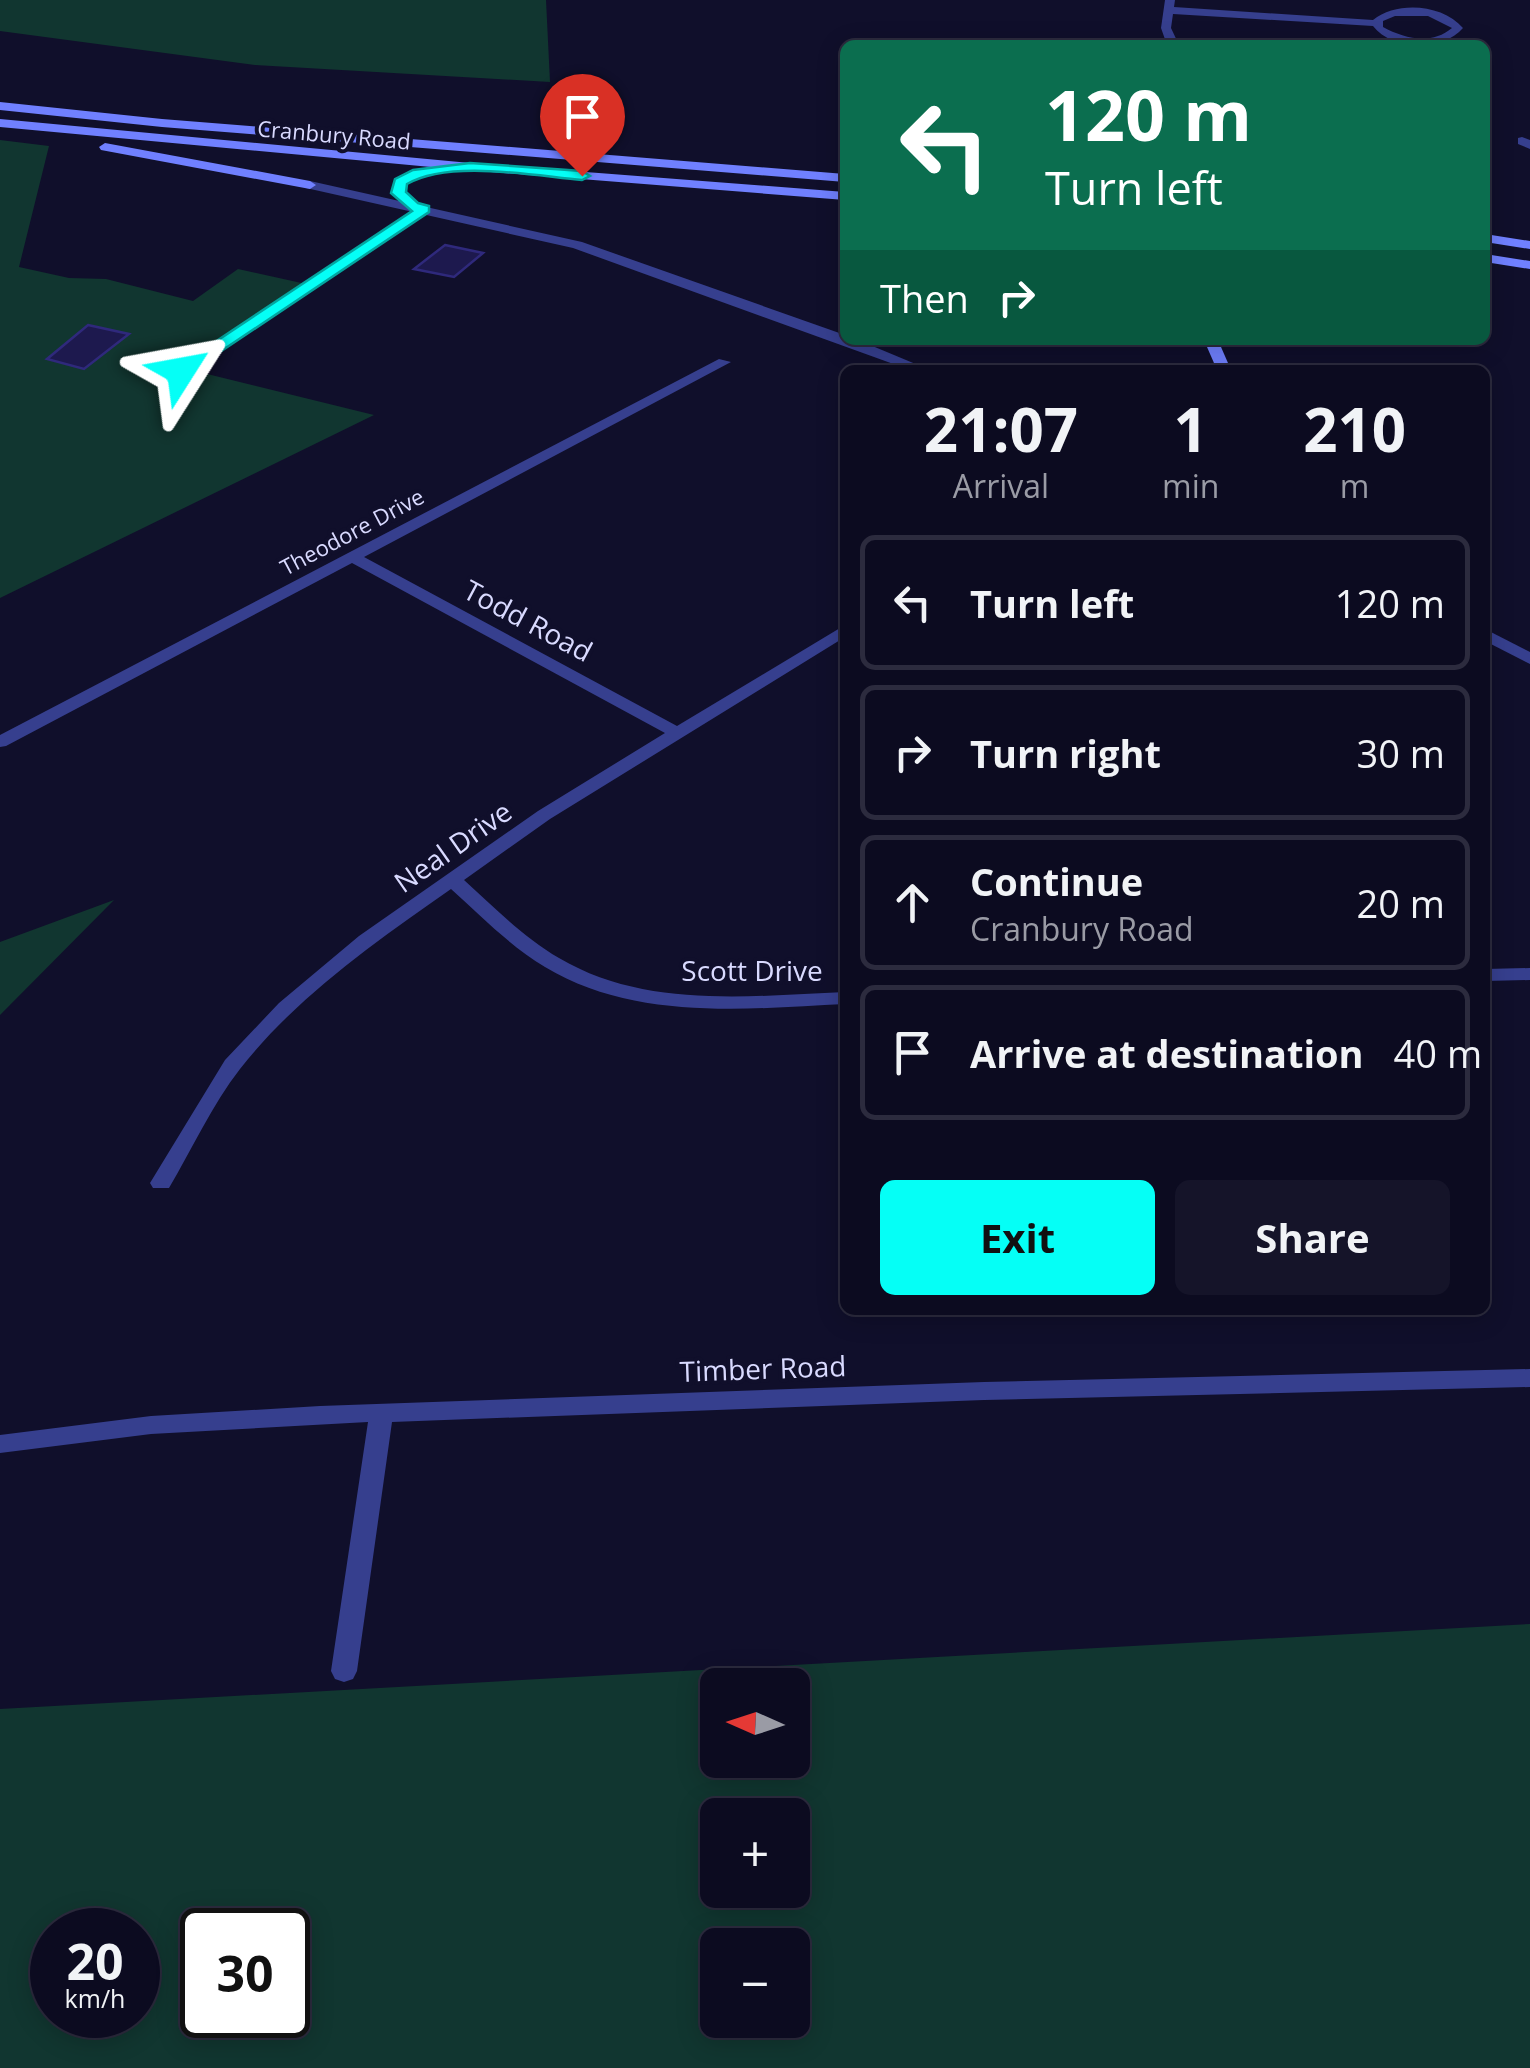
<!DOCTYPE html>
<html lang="en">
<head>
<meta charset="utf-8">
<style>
  :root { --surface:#0c0b20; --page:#151429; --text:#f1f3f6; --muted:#9a9ba5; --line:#2c2b3e; --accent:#05fff6 }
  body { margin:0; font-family:"Open Sans",sans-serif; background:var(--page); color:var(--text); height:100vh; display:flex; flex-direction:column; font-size:38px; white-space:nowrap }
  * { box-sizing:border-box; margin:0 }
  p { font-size:32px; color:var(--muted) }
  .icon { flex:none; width:55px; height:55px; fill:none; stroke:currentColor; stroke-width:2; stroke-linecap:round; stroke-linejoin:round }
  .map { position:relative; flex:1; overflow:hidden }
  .drawer { position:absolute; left:840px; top:365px; width:650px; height:950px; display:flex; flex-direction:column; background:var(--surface); border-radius:15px; box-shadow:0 5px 25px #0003,0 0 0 2px var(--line) }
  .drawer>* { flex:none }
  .banner { position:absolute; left:840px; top:40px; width:650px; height:305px; border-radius:15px; box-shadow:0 5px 25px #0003,0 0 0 2px var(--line); background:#0b6e4f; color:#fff; overflow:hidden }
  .needle { width:65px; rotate:273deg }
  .fabs { position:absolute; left:700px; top:1668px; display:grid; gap:20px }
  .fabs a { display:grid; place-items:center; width:110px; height:110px; border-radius:15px; background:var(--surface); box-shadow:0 5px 25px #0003,0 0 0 2px var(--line); font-size:50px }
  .speed { position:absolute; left:30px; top:1908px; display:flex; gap:20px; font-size:50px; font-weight:700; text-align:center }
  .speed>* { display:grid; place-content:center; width:130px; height:130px; border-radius:50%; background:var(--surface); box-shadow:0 5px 25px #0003,0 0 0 2px var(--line); line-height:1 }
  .speed small { font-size:25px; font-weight:400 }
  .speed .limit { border:5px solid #111; border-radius:15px; background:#fff; color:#111 }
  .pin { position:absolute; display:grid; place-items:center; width:85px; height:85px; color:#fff; margin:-102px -42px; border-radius:50% 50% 50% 0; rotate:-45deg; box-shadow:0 0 10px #0007 }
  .pin .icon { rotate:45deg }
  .me { position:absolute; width:110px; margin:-55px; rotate:56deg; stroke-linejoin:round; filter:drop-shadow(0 0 8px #0008) }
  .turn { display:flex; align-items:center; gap:35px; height:210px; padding:0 40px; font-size:45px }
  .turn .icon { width:130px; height:130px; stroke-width:2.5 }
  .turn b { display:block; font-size:70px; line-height:85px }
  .then { display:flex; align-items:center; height:95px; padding:0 40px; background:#0003; gap:20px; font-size:38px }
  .eta { display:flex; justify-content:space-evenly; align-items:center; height:170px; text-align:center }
  .eta b { font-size:60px; font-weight:700; line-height:70px }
  .cta { display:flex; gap:20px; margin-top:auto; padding:20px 40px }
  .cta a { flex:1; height:115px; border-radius:15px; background:var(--accent); color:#111; font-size:40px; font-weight:700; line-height:115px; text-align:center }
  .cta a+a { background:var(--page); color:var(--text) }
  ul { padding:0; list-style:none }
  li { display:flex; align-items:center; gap:30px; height:135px; margin:0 20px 15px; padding:0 20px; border:5px solid var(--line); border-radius:15px }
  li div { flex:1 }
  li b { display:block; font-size:38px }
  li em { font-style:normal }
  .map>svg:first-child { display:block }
  .green { fill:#113630; fill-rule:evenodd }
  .building { fill:#1d194e; stroke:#2f297c; stroke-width:2.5 }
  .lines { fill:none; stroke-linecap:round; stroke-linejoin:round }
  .minor { fill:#363f8e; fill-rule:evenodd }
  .tertiary { fill:#363f8e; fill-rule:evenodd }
  .secondary { fill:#7080ff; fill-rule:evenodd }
  .route { fill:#05fff6; stroke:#03a6a0; stroke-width:2.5 }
  .labels { text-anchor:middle; stroke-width:8; stroke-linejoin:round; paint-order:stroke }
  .far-street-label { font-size:22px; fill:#d9daff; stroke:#100f2b }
  .street-label { font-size:28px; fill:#d9daff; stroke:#100f2b }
</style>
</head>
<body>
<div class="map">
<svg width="1530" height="2068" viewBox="0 0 1530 2068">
  <rect width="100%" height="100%" fill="#100f2b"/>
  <!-- green -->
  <g class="green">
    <polygon points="0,0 546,0 550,82 255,65 0,31"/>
    <polygon points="0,140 49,146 19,267 69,278 106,279 193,301 238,269 306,284 191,370 374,415 0,598"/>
    <polygon points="114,900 0,1015 0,942"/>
    <path d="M 1530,1624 L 1530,2068 L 0,2068 L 0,1709 ZM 792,1685 L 792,1760 L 718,1760 L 718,1685 ZM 792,1815 L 792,1890 L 718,1890 L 718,1815 ZM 138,1930 L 138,2015 L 52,2015 L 52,1930 ZM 288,1930 L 288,2015 L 202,2015 L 202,1930 ZM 792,1945 L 792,2020 L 718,2020 L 718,1945 Z"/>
  </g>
  <!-- building -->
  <g class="building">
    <polygon points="445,245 483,253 454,277 414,269"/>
    <polygon points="88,325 129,334 84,369 47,359"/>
  </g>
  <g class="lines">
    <!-- minor -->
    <g class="minor">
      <path d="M 1165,0 L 1175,0 L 1174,7 L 1373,20 C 1397,1 1442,4 1463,28 C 1443,52 1392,51 1373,26 L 1173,14 L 1171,28 L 1179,45 L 1167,45 L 1161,28 ZM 1395,16 L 1428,16 L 1452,28 C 1432,45 1405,39 1383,27 L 1383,21 Z"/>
      <polygon points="1522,137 1530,140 1530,149 1518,144 1518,138"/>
      <polygon points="424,205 430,209 428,212 186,374 174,371"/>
      <path d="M 719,359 L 731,362 L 364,557 L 677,726 L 845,625 L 845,637 L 550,819 L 464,880 C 494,907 523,937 559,958 C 645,1009 750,996 845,992 L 845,1004 C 745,1009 635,1021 545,967 C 510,946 481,916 451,889 C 377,941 297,996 240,1069 C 212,1105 192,1149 169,1188 L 153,1188 L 150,1183 L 225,1060 L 279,1003 L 359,936 L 538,811 L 665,733 L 352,563 L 6,746 L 0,747 L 0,735 Z"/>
      <polygon points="1530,968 1530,980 1485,981 1485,969"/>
      <polygon points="1530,1369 1530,1387 984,1400 392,1422 357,1671 353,1679 344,1682 335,1679 331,1671 368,1422 151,1434 0,1453 0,1435 151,1416 320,1406 984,1382"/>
    </g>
    <!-- tertiary -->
    <g class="tertiary">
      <polygon points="310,181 582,242 845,335 845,340 858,340 930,370 910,370 573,248 306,188 304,185"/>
      <polygon points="1485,629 1530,652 1530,664 1485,641"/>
    </g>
    <!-- secondary -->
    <g class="secondary">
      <polygon points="0,102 162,119 845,174 845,182 162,127 0,110"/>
      <polygon points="0,119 470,163 845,192 845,200 440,168 439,173 417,177 406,184 405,192 419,207 413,211 393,193 394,182 409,171 431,167 0,127"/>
      <polygon points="105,143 310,181 316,185 310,189 101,150 99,147"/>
      <polygon points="1485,234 1530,241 1530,249 1485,242"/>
      <polygon points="1485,254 1530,261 1530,269 1485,262"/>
      <polygon points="1204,340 1218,340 1231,370 1217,370"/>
    </g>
  </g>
  <!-- route -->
  <path class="route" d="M 470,163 L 582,171 L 590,176 L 582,180 C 535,176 449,159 407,184 L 406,192 L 418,203 L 429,206 L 429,212 L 187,374 L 176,374 L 176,368 L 412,211 L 391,193 L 395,179 L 413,170 Z"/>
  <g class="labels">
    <!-- far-street labels -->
    <g class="far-street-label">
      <text transform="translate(334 135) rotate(5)" y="8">Cranbury Road</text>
      <text transform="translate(352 532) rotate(-28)" y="8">Theodore Drive</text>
    </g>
    <!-- street labels -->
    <g class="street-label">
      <text transform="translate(528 621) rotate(28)" y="10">Todd Road</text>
      <text transform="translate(453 847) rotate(-35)" y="10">Neal Drive</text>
      <text x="752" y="981">Scott Drive</text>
      <text transform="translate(763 1369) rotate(-2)" y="10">Timber Road</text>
    </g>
  </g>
</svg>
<div class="fabs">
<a><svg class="needle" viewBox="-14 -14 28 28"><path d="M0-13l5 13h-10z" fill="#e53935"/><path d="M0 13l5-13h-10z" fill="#9a9ba5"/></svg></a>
<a>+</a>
<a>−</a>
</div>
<div class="speed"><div>20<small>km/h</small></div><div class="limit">30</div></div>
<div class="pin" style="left:582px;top:176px;background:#d93025"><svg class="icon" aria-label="arrive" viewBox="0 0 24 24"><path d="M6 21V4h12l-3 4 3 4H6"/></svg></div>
<svg class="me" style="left:181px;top:371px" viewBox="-20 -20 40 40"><path d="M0-17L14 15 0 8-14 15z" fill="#05fff6" stroke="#fff" stroke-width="4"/></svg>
<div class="banner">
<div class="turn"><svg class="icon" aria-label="left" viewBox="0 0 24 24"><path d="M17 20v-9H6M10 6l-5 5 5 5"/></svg><div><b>120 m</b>Turn left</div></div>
<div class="then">Then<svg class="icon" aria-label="right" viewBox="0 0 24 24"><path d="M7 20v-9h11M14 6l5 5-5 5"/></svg></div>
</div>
<section class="drawer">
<div class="eta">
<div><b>21:07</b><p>Arrival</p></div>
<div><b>1</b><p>min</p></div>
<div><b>210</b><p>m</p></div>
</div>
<ul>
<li><svg class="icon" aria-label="left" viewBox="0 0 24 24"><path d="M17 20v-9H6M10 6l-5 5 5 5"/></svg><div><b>Turn left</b></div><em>120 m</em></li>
<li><svg class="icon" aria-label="right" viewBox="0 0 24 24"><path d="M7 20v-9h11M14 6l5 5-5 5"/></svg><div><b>Turn right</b></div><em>30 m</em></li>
<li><svg class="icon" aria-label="ahead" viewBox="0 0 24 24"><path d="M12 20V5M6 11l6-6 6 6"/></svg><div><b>Continue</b><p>Cranbury Road</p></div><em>20 m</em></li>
<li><svg class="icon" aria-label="arrive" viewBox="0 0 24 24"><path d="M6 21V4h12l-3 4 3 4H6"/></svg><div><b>Arrive at destination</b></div><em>40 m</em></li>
</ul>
<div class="cta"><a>Exit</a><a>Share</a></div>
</section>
</div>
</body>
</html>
